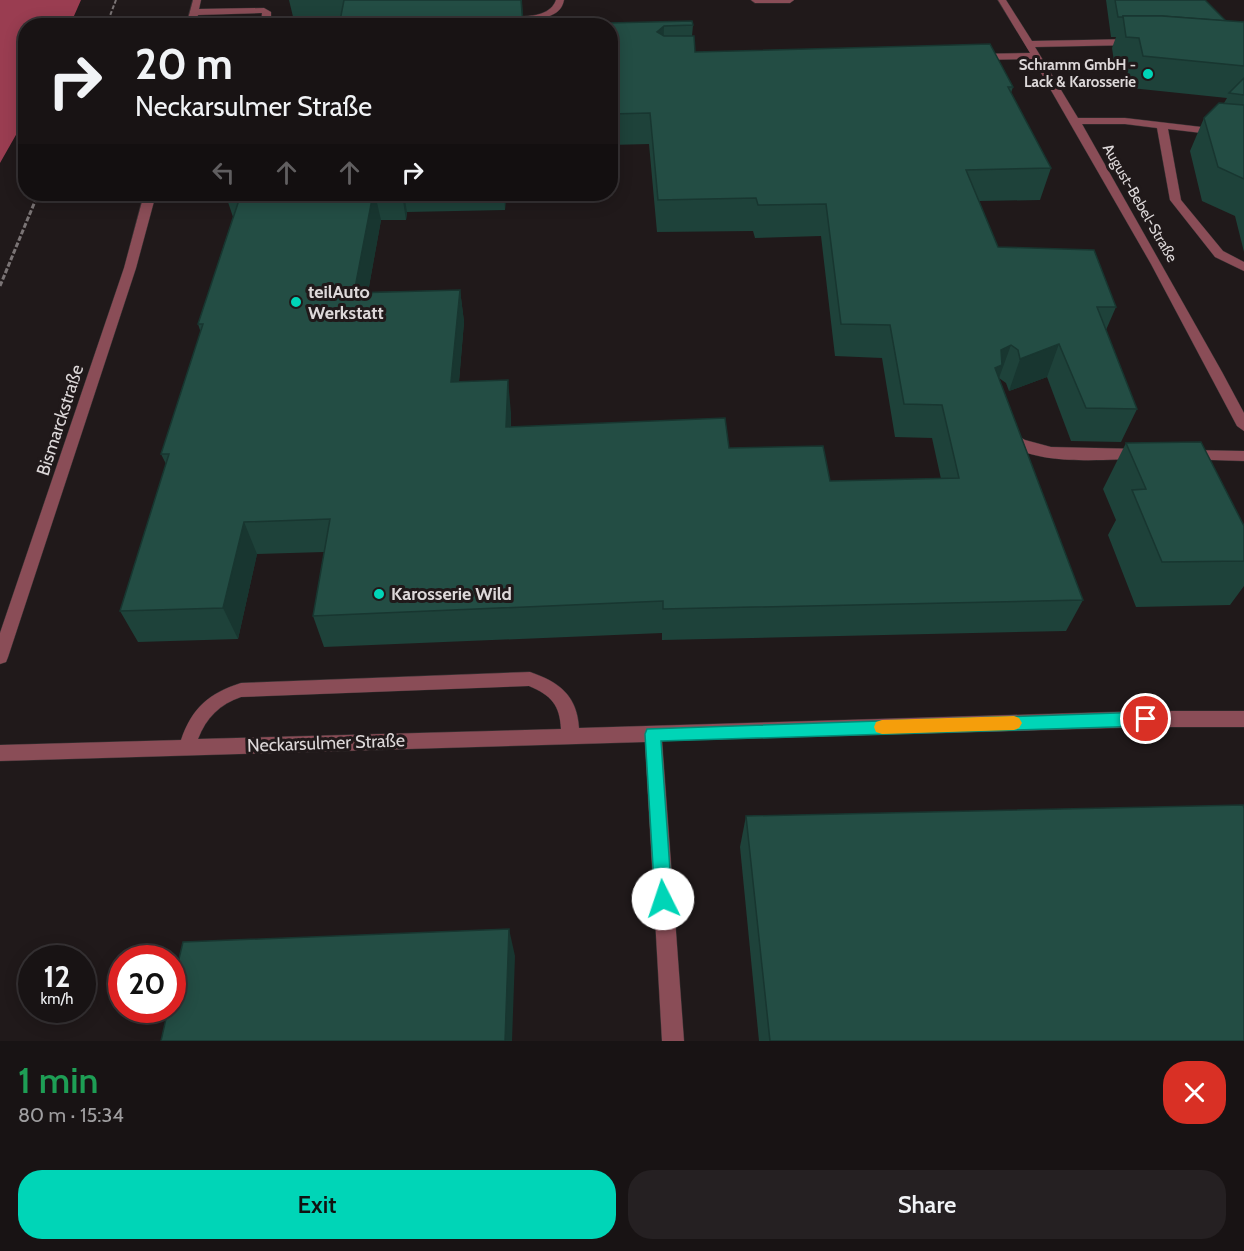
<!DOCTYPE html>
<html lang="en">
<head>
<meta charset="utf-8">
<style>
  :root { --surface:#181314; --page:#252022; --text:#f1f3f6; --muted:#9f9ea0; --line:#363234; --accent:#00d5b7 }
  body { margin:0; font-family:Cabin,sans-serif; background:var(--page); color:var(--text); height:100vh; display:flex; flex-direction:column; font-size:22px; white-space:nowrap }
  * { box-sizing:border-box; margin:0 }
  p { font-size:20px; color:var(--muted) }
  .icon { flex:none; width:33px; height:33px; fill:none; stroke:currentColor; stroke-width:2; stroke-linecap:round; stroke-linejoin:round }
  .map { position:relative; height:1041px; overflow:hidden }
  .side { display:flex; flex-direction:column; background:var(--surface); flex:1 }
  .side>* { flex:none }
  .hud { position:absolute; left:18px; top:18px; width:600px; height:183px; border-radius:24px; box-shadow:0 3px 15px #0003,0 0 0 2px var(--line); background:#181314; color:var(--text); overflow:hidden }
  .speed { position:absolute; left:18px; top:945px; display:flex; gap:12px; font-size:30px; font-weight:700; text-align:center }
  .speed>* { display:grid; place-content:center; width:78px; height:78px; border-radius:50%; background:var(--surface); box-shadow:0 3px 15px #0003,0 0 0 2px var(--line); line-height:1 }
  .speed small { font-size:15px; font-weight:400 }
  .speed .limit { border:9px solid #d22; background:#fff; color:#111 }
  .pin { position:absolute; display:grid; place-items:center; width:51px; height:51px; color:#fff; margin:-26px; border:3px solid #fff; border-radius:50%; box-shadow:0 2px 6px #0007 }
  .me { position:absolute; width:66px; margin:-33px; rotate:356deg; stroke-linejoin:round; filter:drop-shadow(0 0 4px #0008) }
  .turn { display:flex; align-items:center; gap:21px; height:126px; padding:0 18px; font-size:27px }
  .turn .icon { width:78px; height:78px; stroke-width:2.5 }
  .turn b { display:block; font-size:42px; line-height:51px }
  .lanes { display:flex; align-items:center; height:57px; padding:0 18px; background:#0003; justify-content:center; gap:30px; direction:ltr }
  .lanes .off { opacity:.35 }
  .round { display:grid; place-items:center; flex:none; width:63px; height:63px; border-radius:24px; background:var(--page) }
  .summary { display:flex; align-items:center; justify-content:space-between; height:102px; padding:0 18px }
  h1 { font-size:36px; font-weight:600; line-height:45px; color:#1e9e55 }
  .button { display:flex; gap:12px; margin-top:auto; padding:12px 18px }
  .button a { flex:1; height:69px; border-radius:24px; background:var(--accent); color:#111; font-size:24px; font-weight:600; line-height:69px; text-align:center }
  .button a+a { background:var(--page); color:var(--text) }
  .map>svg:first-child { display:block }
  .water { fill:#9a3d51 }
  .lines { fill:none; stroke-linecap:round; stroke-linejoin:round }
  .minor-casing { stroke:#3a3435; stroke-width:1 }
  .path-far1 { stroke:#7a7475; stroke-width:2; stroke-dasharray:4 2; stroke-linecap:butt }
  .path { stroke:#7a7475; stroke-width:3; stroke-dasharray:5 2; stroke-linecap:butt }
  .minor { fill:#8a4d57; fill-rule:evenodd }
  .wall { fill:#1e423a }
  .shaded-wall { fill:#183630 }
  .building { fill:#234d44; stroke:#183630; stroke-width:1.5 }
  .route { fill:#00d5b7; stroke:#008a77; stroke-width:1.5 }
  .slow { fill:#f59e0b }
  .poi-dot { fill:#00d5b7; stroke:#20191a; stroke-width:2 }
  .labels { text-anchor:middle; stroke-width:6; stroke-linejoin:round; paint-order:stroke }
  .far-poi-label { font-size:15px; font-weight:bold; fill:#ddd8d9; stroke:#20191a; text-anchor:end }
  .far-street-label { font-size:15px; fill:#ddd8d9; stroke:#20191a }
  .poi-label { font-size:18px; font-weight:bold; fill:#ddd8d9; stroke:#20191a; text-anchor:start }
  .street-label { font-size:18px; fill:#ddd8d9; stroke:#20191a }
</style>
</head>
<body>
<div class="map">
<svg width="1244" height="1041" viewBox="0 0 1244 1041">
  <rect width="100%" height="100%" fill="#20191a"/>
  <!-- water -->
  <polygon class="water" points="0,0 81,0 70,25 26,26 25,119 0,163"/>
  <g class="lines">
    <!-- minor casing -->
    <g class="minor-casing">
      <g id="minor">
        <polygon points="193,0 201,0 199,9 264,8 271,12 271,26 261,26 262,13 260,13 198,15 195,26 186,26"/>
        <path d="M 556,0 L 564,0 C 563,5 561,9 557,12 C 547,20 508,26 497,19 L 502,16 C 519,16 549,20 556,0 Z"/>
        <polygon points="751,0 794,0 790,3 755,3"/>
        <polygon points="998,0 1006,0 1032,41 1134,39 1139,42 1134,45 1035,47 1078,118 1125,118 1244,132 1244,138 1168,129 1181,200 1223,251 1244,262 1244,271 1215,257 1170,200 1157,128 1125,124 1082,124 1222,372 1244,413 1244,431 1237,426 1151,264 1033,59 976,60 971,57 976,54 1030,53"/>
        <polygon points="144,194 156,194 136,268 8,657 6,662 0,664 0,633 124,268"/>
        <path d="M 1009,431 L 1025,440 L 1051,447 L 1139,449 L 1146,454 L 1139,459 C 1105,459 1023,468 1002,436 Z"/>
        <polygon points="1187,450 1244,451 1244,461 1182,459 1180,455 1182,451"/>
        <path d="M 530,672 C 559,682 577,695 579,728 L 1146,711 L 1244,711 L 1244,727 L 1146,727 L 662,741 L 684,1041 L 662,1041 L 645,742 L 0,761 L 0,745 L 181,740 C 192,708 209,693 241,683 ZM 529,686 C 551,695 560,705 561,729 L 198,739 C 206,718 220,704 241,697 Z"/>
      </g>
    </g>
    <!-- path-far1 -->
    <polyline class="path-far1" points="106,26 116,0"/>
    <!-- path -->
    <polyline class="path" points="0,286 38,194"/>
    <!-- minor -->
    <use href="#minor" class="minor"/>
  </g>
  <!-- wall -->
  <g class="wall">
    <polygon points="289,0 522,0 523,25 693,25 692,36 695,52 1013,87 1011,93 1051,168 1040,200 979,201 998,247 1116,307 1106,330 1137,409 1121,442 1071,441 1047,377 1009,391 1006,383 999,378 1083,600 1066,631 662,640 662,633 324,647 313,616 324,552 257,554 238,639 138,642 120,611 166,464 161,454 201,333 198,324 233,217 227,199 226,199 224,194 506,194 505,210 407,212 406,220 381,220 368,292 460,290 464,322 459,382 511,413 511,427 729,448 830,481 941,479 932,438 895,437 882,358 835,356 821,236 755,238 753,231 657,232 649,144 610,145 610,26 339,26 339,22 295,25"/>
    <polygon points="1106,0 1205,0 1226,21 1244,23 1244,252 1235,216 1202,201 1190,151 1204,118 1224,103 1227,98 1131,88 1127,70 1115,68 1112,48 1116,37 1111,37"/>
    <polygon points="1126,443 1244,526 1244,586 1230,605 1136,607 1108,535 1116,520 1103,489"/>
    <polygon points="746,816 1244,1041 759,1041 740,847"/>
  </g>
  <!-- shaded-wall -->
  <g class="shaded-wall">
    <polygon points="664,26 663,56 657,32"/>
    <polygon points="373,194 375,194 381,220 362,325 354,293"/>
    <polygon points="402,194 404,194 407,212 406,220"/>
    <polygon points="504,194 506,194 505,210"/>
    <polygon points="460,290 464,322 456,415 451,382"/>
    <polygon points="1059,344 1047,377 1009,391 1020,359"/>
    <polygon points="1011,345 999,378 984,400 1001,350"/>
    <polygon points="508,380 511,413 510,460 506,427"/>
    <polygon points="244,522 257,554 238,639 223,608"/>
    <polygon points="509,929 515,956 512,1041 505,1041"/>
  </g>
  <!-- building -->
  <g class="building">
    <polygon points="344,0 521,0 523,25 692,21 693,25 664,26 657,32 664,36 694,36 695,52 990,44 1013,87 1008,87 1051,168 966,170 998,247 1094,250 1116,307 1097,307 1137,409 1086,408 1059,344 1020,359 1018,350 1011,345 1001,350 1002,365 995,368 1083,600 663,609 663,601 313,616 330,519 244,522 223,608 120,611 169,454 161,454 203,324 198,324 241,194 373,194 354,293 460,290 451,382 508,380 506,427 725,418 729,448 823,446 830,481 959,478 942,405 904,404 890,325 841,324 826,204 758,205 756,198 658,200 650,113 610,114 610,26 339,26"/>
    <polygon points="1115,0 1205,0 1226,21 1162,16 1123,16 1123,17 1118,17"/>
    <polygon points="1123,16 1162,16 1244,22 1244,66 1143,56 1139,38 1126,37"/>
    <polygon points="1244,78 1244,95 1229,93"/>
    <polygon points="1219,103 1244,105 1244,179 1218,167 1204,118"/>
    <polygon points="1201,442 1244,526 1244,561 1162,562 1132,490 1146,489 1126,443"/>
    <polygon points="1243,805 1244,808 1244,1041 770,1041 746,816"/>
    <polygon points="509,929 505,1041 161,1041 168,1010 172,1010 172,988 183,942"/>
  </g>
  <!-- route -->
  <polygon class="route" points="1146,712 1152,714 1154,719 1152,724 1146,726 661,741 672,899 670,905 663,908 657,905 655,899 645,734 647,729"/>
  <!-- slow -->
  <polygon class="slow" points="1014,716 1019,718 1022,723 1019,728 1014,730 882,734 876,732 874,727 876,722 882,720"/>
  <!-- markers -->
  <g class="poi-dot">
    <circle cx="1148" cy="74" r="6"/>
    <circle cx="296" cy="302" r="6"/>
    <circle cx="379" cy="594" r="6"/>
  </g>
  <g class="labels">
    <!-- far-poi labels -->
    <g class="far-poi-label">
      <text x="1136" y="70">Schramm GmbH -<tspan x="1136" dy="17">Lack &amp; Karosserie</tspan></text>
    </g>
    <!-- far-street labels -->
    <g class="far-street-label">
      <text transform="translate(1140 203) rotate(60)" y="5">August-Bebel-Straße</text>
    </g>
    <!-- poi labels -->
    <g class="poi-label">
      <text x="308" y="298">teilAuto<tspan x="308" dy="21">Werkstatt</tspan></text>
      <text x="391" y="600">Karosserie Wild</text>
    </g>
    <!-- street labels -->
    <g class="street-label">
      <text transform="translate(60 420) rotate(-72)" y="6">Bismarckstraße</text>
      <text transform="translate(326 743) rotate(-2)" y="6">Neckarsulmer Straße</text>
    </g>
  </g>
</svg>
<div class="speed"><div>12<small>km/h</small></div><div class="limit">20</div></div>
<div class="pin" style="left:1146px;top:719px;background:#d93025"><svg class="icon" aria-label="arrive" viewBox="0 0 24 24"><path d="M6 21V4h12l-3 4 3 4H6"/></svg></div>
<svg class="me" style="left:663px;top:899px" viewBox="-20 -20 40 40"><circle r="19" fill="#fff"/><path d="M0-13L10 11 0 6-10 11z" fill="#00d5b7"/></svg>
<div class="hud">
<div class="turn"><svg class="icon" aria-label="right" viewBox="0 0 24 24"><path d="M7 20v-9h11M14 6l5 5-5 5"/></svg><div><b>20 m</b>Neckarsulmer Straße</div></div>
<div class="lanes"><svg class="icon off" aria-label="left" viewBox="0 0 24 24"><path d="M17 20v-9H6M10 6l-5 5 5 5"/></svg><svg class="icon off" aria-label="ahead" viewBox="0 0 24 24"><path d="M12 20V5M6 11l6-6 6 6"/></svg><svg class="icon off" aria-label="ahead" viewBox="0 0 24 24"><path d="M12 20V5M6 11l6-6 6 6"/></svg><svg class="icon" aria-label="right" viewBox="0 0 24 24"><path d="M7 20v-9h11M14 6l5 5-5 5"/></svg></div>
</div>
</div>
<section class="side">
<div class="summary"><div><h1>1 min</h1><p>80 m · 15:34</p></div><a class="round" style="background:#d93025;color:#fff"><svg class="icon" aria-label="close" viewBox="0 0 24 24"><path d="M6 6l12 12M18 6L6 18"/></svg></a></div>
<div class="button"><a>Exit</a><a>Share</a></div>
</section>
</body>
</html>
